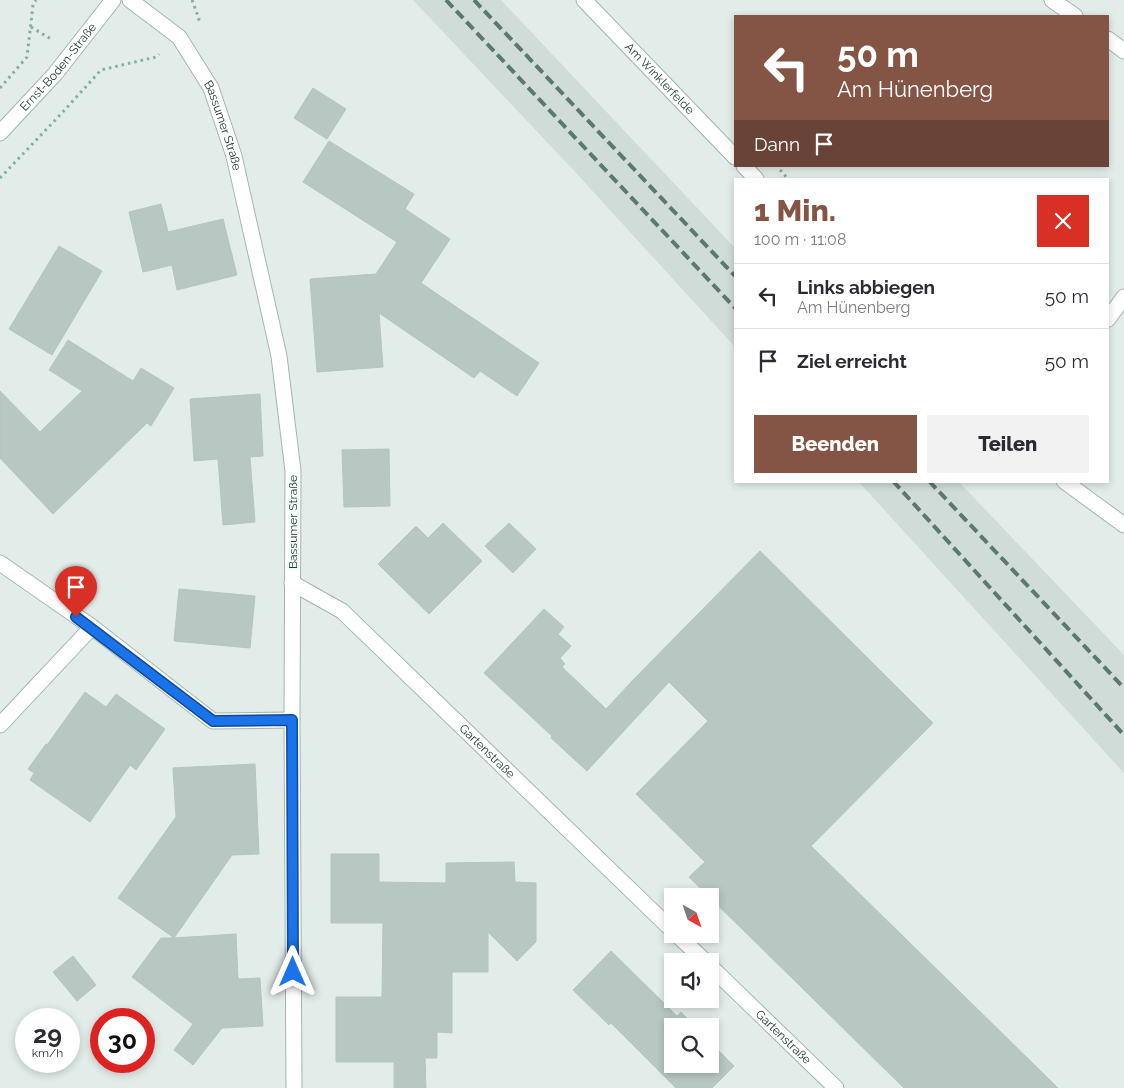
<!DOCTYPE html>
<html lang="de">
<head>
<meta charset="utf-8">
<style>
  :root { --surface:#fff; --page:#f2f2f3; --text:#2b2b33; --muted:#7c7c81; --line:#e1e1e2; --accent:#845445 }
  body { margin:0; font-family:Raleway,sans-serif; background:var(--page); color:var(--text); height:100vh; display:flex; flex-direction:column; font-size:19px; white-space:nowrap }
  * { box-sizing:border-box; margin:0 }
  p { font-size:16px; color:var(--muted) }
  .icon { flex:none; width:28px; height:28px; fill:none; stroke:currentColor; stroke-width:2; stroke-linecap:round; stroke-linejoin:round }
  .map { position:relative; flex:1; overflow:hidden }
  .sheet { position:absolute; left:734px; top:178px; width:375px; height:305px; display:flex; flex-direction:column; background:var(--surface); border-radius:0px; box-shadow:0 2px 8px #0003 }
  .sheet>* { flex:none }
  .hud { position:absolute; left:734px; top:15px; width:375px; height:152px; border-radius:0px; box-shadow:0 2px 8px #0003; background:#845445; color:#fff; overflow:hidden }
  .needle { width:32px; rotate:140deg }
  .buttons { position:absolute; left:664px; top:888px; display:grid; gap:10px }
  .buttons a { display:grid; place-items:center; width:55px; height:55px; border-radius:0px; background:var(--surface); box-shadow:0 2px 8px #0003; font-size:25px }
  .speed { position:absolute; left:15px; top:1008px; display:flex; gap:10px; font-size:25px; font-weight:700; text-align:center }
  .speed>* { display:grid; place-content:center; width:65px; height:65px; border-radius:50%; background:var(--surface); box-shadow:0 2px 8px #0003; line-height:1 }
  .speed small { font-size:12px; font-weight:400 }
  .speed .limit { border:8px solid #d22; background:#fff; color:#111 }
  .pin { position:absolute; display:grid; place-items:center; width:42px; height:42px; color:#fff; margin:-51px -21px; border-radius:50% 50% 50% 0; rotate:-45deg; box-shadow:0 0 5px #0007 }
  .pin .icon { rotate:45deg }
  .me { position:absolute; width:55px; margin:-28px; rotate:0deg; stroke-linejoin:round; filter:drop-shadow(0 0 4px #0008) }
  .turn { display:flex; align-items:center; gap:18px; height:105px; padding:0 20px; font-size:22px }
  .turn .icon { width:65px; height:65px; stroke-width:2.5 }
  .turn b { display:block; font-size:35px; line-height:42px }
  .then { display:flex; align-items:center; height:48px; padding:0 20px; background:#0003; gap:10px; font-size:19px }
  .round { display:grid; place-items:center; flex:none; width:52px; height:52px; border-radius:0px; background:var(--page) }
  .headline { display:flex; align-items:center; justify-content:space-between; height:85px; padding:0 20px }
  h1 { font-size:30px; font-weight:800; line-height:38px; color:var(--accent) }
  .action { display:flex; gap:10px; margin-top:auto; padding:10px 20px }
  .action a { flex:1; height:58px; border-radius:0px; background:var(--accent); color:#fff; font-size:20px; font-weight:800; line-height:58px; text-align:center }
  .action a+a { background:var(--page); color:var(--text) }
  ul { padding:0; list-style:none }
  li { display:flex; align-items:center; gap:15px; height:65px; padding:0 20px; border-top:1px solid var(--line) }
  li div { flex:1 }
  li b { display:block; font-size:19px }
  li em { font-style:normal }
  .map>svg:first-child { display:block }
  .built { fill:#d0dcd7 }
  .building { fill:#b7c7c1; stroke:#b4c6bf }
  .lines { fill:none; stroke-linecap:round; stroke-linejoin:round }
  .minor-casing { stroke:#a5b4af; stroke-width:17 }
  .secondary-casing { stroke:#a0b8b1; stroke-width:17 }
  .path { stroke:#82afa4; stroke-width:3; stroke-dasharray:2.5 4; stroke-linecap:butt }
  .minor { stroke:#fff; stroke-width:15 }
  .secondary { stroke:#fff; stroke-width:15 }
  .rail { stroke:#5c7872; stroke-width:4; stroke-dasharray:10 5; stroke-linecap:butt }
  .route-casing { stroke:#114b97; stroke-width:12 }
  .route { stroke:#1a73e8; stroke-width:9 }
  .labels { text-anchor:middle; stroke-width:4.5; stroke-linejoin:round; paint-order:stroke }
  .street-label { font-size:12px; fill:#223d37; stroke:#f2f9f6 }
</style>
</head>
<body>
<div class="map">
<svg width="1124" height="1088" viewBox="0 0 1124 1088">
  <rect width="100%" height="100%" fill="#e2ece8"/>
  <!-- built -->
  <g class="built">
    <polygon points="413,0 501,0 735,248 735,347 578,175"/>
    <polygon points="858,481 958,481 1124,655 1124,773"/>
  </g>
  <!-- building -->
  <g class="building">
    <polygon points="313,88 346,109 327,139 294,118"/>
    <polygon points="329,141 414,194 405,209 450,239 421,283 539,363 517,396 480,371 474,378 379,313 383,367 317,372 310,279 376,274 397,242 303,182"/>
    <polygon points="161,204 168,232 223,219 237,275 177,290 172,265 143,272 129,212"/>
    <polygon points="59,246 102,271 52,355 9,329"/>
    <polygon points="68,340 133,381 141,368 174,388 151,426 147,423 53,514 0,458 0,391 40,432 82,391 49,370"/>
    <polygon points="260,394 263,456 250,457 255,522 223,525 218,459 194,461 190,399"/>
    <polygon points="389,449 390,506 344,507 342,450"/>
    <polygon points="443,523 482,561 429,614 378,564 416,526 428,538"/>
    <polygon points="509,523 536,549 513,573 485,546"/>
    <polygon points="760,551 933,723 811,846 1058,1088 904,1088 689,877 705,862 636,794 708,721 669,682 587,771 551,738 552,736 484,673 544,609 564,627 558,634 571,646 560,658 565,664 562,667 606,709 634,679"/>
    <polygon points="179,589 255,596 250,648 174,641"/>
    <polygon points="85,692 106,707 116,694 165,729 136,770 130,765 90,822 30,780 34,773 28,769 46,744 47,745"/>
    <polygon points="255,764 259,854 232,855 174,938 236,934 238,979 260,978 263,1026 222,1028 193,1065 174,1050 193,1024 132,977 161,938 174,938 118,898 176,817 173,768"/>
    <polygon points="331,854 379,854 379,882 446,883 446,863 514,862 515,882 536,883 536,942 517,961 488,932 488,972 452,972 452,1033 437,1032 437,1058 425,1058 426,1088 394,1088 394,1062 336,1062 336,997 382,997 383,923 331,923"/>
    <polygon points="611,951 677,1016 681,1012 695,1026 672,1026 672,1064 710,1064 710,1042 734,1066 712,1088 676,1088 611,1023 609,1025 573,990"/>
    <polygon points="73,956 96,985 77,1001 53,972"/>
  </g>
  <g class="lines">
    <!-- minor casing -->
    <g class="minor-casing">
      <g id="minor">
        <path id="s1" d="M 130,0 L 179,37 L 211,88 L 234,156 L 279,356 L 293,471 L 292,720 L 294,1088"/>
        <path id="s2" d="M 584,0 L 735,157"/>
        <polyline points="1052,0 1075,16"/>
        <polyline points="1108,39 1124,51"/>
        <polyline points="744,166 756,179"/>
        <polyline points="1108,319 1124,297"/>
        <polyline points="1064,481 1124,525"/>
        <polyline points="0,563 92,627"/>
        <path id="s3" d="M 292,583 L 342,611 L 672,930"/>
        <polyline points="0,725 92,627 213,721 292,720"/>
        <polyline points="676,934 705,961"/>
        <path id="s4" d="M 710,966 L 836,1088"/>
      </g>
    </g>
    <!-- secondary casing -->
    <g class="secondary-casing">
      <g id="secondary">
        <path id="s5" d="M 0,133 L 55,74 L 113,0"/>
      </g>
    </g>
    <!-- path -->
    <g class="path">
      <polyline points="192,0 199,19 196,22"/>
      <polyline points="31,27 51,39"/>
      <polyline points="0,88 27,57 33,5 36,0"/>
      <polyline points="780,170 788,179"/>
      <polyline points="0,178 61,114 101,70 156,57 159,54"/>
    </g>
    <!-- minor -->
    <use href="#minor" class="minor"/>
    <!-- secondary -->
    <use href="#secondary" class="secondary"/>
    <!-- rail -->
    <g class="rail">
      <polyline points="446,0 735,308"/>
      <polyline points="474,0 735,276"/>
      <polyline points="893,481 1124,735"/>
      <polyline points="929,481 1124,688"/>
    </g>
  </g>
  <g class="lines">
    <!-- route casing -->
    <g class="route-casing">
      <polyline id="route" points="76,617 213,721 292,720 293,972"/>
    </g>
    <!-- route -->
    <use href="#route" class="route"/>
  </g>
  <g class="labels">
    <!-- street labels -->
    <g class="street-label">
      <text dy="4" stroke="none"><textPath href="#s5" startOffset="88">Ernst-Boden-Straße</textPath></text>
      <text dy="4" stroke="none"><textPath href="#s2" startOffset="109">Am Winklerfelde</textPath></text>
      <text dy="4" stroke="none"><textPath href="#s1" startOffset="161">Bassumer Straße</textPath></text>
      <text transform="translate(293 522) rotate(-90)" y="4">Bassumer Straße</text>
      <text dy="4" stroke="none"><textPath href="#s3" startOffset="259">Gartenstraße</textPath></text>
      <text dy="4" stroke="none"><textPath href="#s4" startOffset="102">Gartenstraße</textPath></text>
    </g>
  </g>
</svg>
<div class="buttons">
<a><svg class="needle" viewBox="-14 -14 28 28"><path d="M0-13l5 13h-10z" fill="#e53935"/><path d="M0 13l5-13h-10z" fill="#7c7c81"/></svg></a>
<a><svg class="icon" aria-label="sound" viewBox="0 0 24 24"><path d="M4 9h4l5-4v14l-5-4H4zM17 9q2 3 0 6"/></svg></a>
<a><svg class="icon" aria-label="search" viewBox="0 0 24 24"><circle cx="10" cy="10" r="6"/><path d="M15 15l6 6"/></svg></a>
</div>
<div class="speed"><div>29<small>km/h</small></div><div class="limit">30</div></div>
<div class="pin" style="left:76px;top:617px;background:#d93025"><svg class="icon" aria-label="arrive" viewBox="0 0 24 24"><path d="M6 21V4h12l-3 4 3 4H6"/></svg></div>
<svg class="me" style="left:293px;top:972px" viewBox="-20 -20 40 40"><path d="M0-17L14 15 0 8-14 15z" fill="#1a73e8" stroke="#fff" stroke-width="4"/></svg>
<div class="hud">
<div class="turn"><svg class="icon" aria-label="left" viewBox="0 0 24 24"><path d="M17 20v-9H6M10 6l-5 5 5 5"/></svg><div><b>50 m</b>Am Hünenberg</div></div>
<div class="then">Dann<svg class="icon" aria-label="arrive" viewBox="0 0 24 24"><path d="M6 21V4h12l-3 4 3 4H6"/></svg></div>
</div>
<section class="sheet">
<div class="headline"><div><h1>1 Min.</h1><p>100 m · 11:08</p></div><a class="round" style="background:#d93025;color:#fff"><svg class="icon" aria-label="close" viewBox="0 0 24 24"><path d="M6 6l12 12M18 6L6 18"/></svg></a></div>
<ul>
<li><svg class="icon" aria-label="left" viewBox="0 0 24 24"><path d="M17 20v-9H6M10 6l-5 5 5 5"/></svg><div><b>Links abbiegen</b><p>Am Hünenberg</p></div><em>50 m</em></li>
<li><svg class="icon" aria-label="arrive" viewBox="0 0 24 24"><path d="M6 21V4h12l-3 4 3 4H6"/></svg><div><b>Ziel erreicht</b></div><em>50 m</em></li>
</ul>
<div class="action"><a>Beenden</a><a>Teilen</a></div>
</section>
</div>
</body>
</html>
